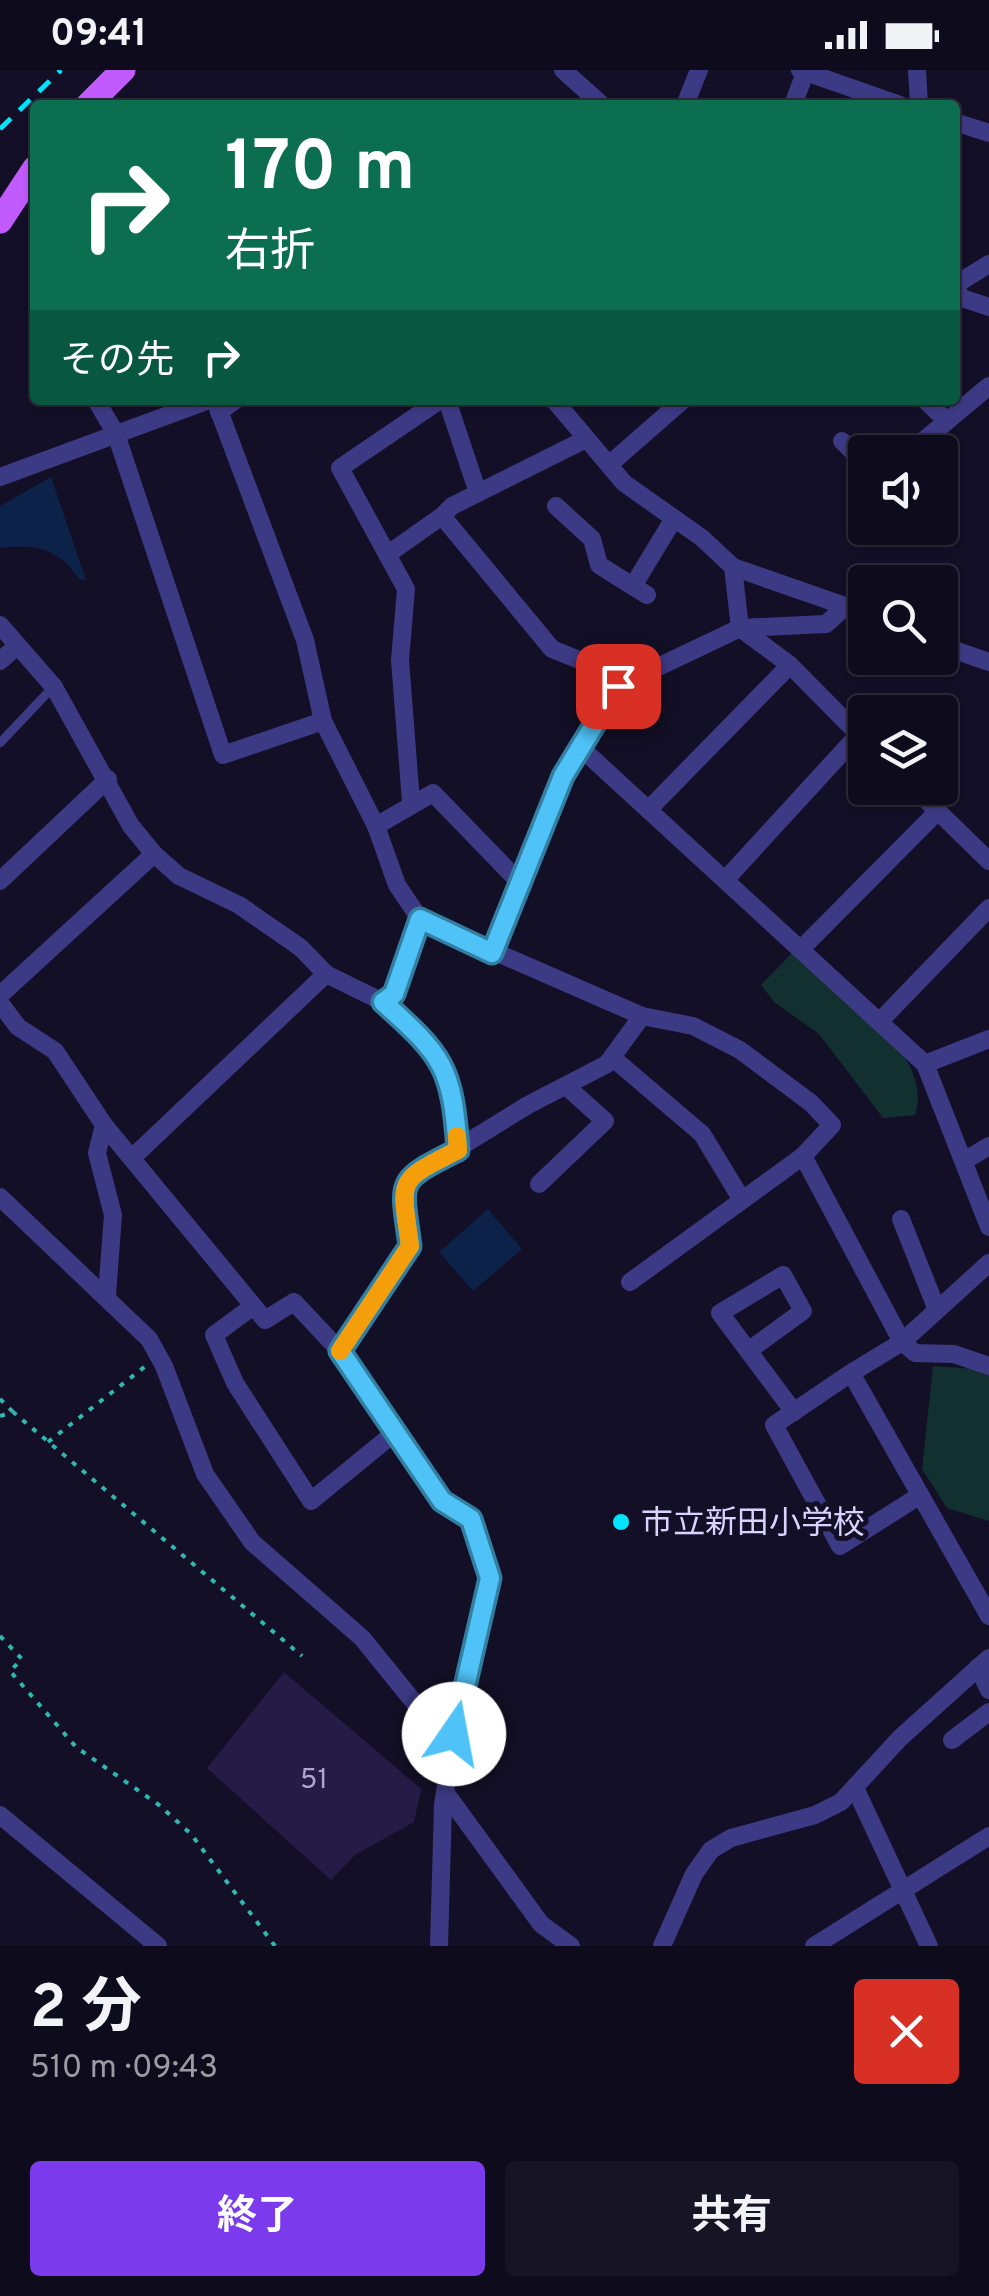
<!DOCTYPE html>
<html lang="ja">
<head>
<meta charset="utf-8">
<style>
  :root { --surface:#0e0b1c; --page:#171425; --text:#f1f3f6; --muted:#9b9ba3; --line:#2e2b3b; --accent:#7c3aed }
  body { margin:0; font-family:Overpass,"Noto Sans JP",sans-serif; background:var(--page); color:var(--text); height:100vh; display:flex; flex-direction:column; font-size:38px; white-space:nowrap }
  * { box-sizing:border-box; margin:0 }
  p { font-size:32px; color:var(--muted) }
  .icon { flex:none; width:55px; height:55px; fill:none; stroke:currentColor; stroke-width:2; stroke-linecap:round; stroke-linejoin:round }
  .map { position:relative; height:1876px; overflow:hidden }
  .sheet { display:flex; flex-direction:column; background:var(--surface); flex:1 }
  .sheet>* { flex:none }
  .hud { position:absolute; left:30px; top:30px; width:930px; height:305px; border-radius:10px; box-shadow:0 2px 8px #0004,0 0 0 2px var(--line); background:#0b6e4f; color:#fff; overflow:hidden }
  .buttons { position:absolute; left:848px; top:365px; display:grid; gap:20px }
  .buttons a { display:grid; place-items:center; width:110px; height:110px; border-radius:10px; background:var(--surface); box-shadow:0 2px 8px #0004,0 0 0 2px var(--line); font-size:50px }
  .pin { position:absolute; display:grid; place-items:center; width:85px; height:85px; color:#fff; margin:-42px; border-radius:20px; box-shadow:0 5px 15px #0006 }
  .me { position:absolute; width:110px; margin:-55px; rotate:12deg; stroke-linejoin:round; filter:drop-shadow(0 0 8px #0008) }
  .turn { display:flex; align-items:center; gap:35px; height:210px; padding:0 30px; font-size:45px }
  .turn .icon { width:130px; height:130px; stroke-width:2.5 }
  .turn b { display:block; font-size:70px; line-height:85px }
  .then { display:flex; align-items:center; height:95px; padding:0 30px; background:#0003; gap:20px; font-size:38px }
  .round { display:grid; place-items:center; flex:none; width:105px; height:105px; border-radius:10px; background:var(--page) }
  .summary { display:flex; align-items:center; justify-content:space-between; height:170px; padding:0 30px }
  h1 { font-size:60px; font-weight:700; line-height:75px }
  .primary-button { display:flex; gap:20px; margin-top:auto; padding:20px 30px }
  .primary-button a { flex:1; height:115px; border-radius:10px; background:var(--accent); color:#fff; font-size:40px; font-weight:700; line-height:115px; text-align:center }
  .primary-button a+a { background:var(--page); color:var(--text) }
  .status { display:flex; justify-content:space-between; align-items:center; height:70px; padding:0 50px; background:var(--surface); direction:ltr }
  .status svg { height:28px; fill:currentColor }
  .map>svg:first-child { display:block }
  .green { fill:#12302f }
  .water { fill:#0c2248 }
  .building { fill:#241b47 }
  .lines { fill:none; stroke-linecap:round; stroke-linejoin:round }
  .path { stroke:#2fb8b0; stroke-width:4; stroke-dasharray:5 8; stroke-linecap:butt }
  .service { stroke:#3d3a85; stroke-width:9 }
  .minor { stroke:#3d3a85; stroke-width:18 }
  .primary { stroke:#c25bff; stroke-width:25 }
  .rail { stroke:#00e5ff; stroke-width:5; stroke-dasharray:15 12; stroke-linecap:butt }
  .route-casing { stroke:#337fa1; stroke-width:25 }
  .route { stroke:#4fc3f7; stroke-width:18 }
  .slow { stroke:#f59e0b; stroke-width:18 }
  .poi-dot { fill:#00e5ff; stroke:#130f26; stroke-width:4 }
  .labels { text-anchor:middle; stroke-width:10; stroke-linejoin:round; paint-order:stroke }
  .number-label { font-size:28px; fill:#aca6d1 }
  .poi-label { font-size:32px; fill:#d9d4ff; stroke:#130f26; text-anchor:start }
</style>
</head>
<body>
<div class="status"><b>09:41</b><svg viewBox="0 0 49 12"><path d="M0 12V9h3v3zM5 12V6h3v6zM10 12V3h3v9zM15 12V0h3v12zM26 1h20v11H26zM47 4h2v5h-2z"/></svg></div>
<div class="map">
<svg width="989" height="1876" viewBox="0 0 989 1876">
  <rect width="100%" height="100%" fill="#130f26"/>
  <!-- green -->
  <g class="green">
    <path d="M 792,883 C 834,919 936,981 915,1045 L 883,1048 L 819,964 L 774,932 L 761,915 Z"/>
    <polygon points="933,1296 989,1300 989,1451 947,1438 922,1399"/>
  </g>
  <!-- water -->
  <g class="water">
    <path d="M 51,407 L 86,510 L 79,509 C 58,478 36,474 0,478 L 0,436 Z"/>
    <polygon points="488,1139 522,1179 473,1221 439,1182"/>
  </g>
  <!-- building -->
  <polygon class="building" points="284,1602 421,1719 414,1752 355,1785 331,1810 207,1698"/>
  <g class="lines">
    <!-- path -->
    <g class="path">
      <polyline points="0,1329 13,1342"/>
      <polyline points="0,1346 13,1342 302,1586"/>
      <polyline points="48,1372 147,1295"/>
      <polyline points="0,1566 22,1589 10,1601 76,1677 159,1735 191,1764 275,1876"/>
    </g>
    <!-- service -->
    <polyline class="service" points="0,673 53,617"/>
    <!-- minor -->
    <g class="minor">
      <polyline points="563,0 602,35"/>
      <polyline points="800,0 900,35"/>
      <polyline points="917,0 919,35"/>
      <polyline points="685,35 699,0"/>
      <polyline points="793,35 806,0"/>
      <polyline points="955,52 989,63"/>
      <polyline points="955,215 989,194"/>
      <polyline points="955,218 962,228 989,237"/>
      <polyline points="96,330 116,364 223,685 323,651"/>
      <polyline points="215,330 305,570 323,651 376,756 397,815 420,849 642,946 693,956 740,980 811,1033 832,1055 803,1086 630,1212"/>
      <polyline points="447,330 478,423"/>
      <polyline points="554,330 624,413 702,468 733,497 865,543"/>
      <polyline points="925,330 947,351"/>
      <polyline points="219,342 236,330"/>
      <polyline points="586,369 452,436 442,446 552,579 601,599 618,616"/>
      <polyline points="842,371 865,394"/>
      <polyline points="910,382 989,316"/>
      <polyline points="611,393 683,330"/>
      <polyline points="0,407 209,330"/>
      <polyline points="556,436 592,469 599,495 647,525"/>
      <polyline points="388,484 442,446"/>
      <polyline points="733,497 740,558 826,554 846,536"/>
      <polyline points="633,516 673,450"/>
      <polyline points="0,555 54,617 131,756 154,784 179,806 239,835 301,878 326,904 383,932 394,924 420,849"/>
      <polyline points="940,575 989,592"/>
      <polyline points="0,591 17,576"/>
      <polyline points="581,678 925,994 989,969"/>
      <polyline points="914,718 989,791"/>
      <polyline points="411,732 400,590 406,519 340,398 440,330"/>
      <polyline points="649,739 790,595"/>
      <polyline points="376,756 433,723 523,816"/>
      <polyline points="726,809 859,664"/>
      <polyline points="0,811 108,709"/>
      <polyline points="802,878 938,741"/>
      <polyline points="492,883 563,706 618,616 740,558 790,595 865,671"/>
      <polyline points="0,925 154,784"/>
      <path d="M 383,932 C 444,987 451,997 458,1080"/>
      <polyline points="0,933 18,957 55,981 104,1055 265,1250 294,1232 340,1281 441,1431 471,1449 490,1508 454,1664 443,1735 439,1876"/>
      <polyline points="880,951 989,838"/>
      <polyline points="614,989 702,1064 742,1130"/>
      <polyline points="925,994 989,1157"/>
      <polyline points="104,1055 97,1083 113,1145 107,1225"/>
      <polyline points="803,1086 902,1272 915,1283 954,1284 989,1296"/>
      <polyline points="133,1087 326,904"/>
      <polyline points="964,1091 989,1076"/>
      <polyline points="539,1114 605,1051 566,1016"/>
      <polyline points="0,1127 149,1269 164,1296 205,1404 252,1472 362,1568 439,1663 449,1687"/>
      <polyline points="901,1149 937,1240"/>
      <polyline points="989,1193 902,1272 851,1303 989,1546"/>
      <polyline points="252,1237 214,1265 235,1313 311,1431 393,1364"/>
      <polyline points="340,1281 409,1176 402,1120 406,1110 528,1035 607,994 642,946"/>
      <polyline points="748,1281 803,1241 783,1205 720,1243 794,1342"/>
      <polyline points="851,1303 774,1355 840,1476 919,1426"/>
      <polyline points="978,1597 989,1620"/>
      <polyline points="952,1670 989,1642"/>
      <polyline points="856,1720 929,1876"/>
      <polyline points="445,1722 541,1854 571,1876"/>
      <polyline points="0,1745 158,1876"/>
      <polyline points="662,1876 694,1804 711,1780 731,1768 815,1745 841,1732 900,1668 989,1588"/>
      <polyline points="814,1876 989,1766"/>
    </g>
    <!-- primary -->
    <g class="primary">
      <polyline points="88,35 123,0"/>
      <polyline points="0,151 35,98"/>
    </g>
    <!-- rail -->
    <polyline class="rail" points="0,59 61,0"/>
  </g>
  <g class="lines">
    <!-- route casing -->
    <g class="route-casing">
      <path id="route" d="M 454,1664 L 490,1508 L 471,1449 L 442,1431 L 340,1281 L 410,1176 C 401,1108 395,1112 458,1080 C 452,997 444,987 383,932 L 394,924 L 420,849 L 492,883 L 563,706 L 618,616"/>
    </g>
    <!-- route -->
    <use href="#route" class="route"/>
    <!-- slow -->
    <path class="slow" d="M 340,1281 L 410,1176 C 401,1108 395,1112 458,1080 L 457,1066"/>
  </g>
  <!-- markers -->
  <circle class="poi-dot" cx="621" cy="1452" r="10"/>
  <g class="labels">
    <!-- number labels -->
    <g class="number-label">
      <text x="314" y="1718">51</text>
    </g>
    <!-- poi labels -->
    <g class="poi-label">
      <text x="641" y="1463">市立新田小学校</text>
    </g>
  </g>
</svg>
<div class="buttons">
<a><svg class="icon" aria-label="sound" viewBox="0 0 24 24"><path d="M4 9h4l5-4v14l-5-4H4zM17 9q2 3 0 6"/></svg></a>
<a><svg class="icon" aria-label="search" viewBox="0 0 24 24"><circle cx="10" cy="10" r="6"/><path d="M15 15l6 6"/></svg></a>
<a><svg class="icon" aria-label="layers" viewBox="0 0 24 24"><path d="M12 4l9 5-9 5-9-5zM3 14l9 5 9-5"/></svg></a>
</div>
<div class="pin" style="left:618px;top:616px;background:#d93025"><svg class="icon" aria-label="arrive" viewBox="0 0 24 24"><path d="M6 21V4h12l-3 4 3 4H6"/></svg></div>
<svg class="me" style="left:454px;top:1664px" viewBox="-20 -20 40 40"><circle r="19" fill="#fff"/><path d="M0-13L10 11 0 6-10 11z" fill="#4fc3f7"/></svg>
<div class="hud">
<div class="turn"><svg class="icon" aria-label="right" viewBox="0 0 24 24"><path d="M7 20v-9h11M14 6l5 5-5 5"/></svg><div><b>170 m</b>右折</div></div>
<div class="then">その先<svg class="icon" aria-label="right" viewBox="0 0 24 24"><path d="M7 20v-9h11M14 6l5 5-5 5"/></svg></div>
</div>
</div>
<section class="sheet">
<div class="summary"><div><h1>2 分</h1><p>510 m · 09:43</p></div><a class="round" style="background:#d93025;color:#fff"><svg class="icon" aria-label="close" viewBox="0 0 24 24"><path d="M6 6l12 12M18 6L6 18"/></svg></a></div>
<div class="primary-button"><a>終了</a><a>共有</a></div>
</section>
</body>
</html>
